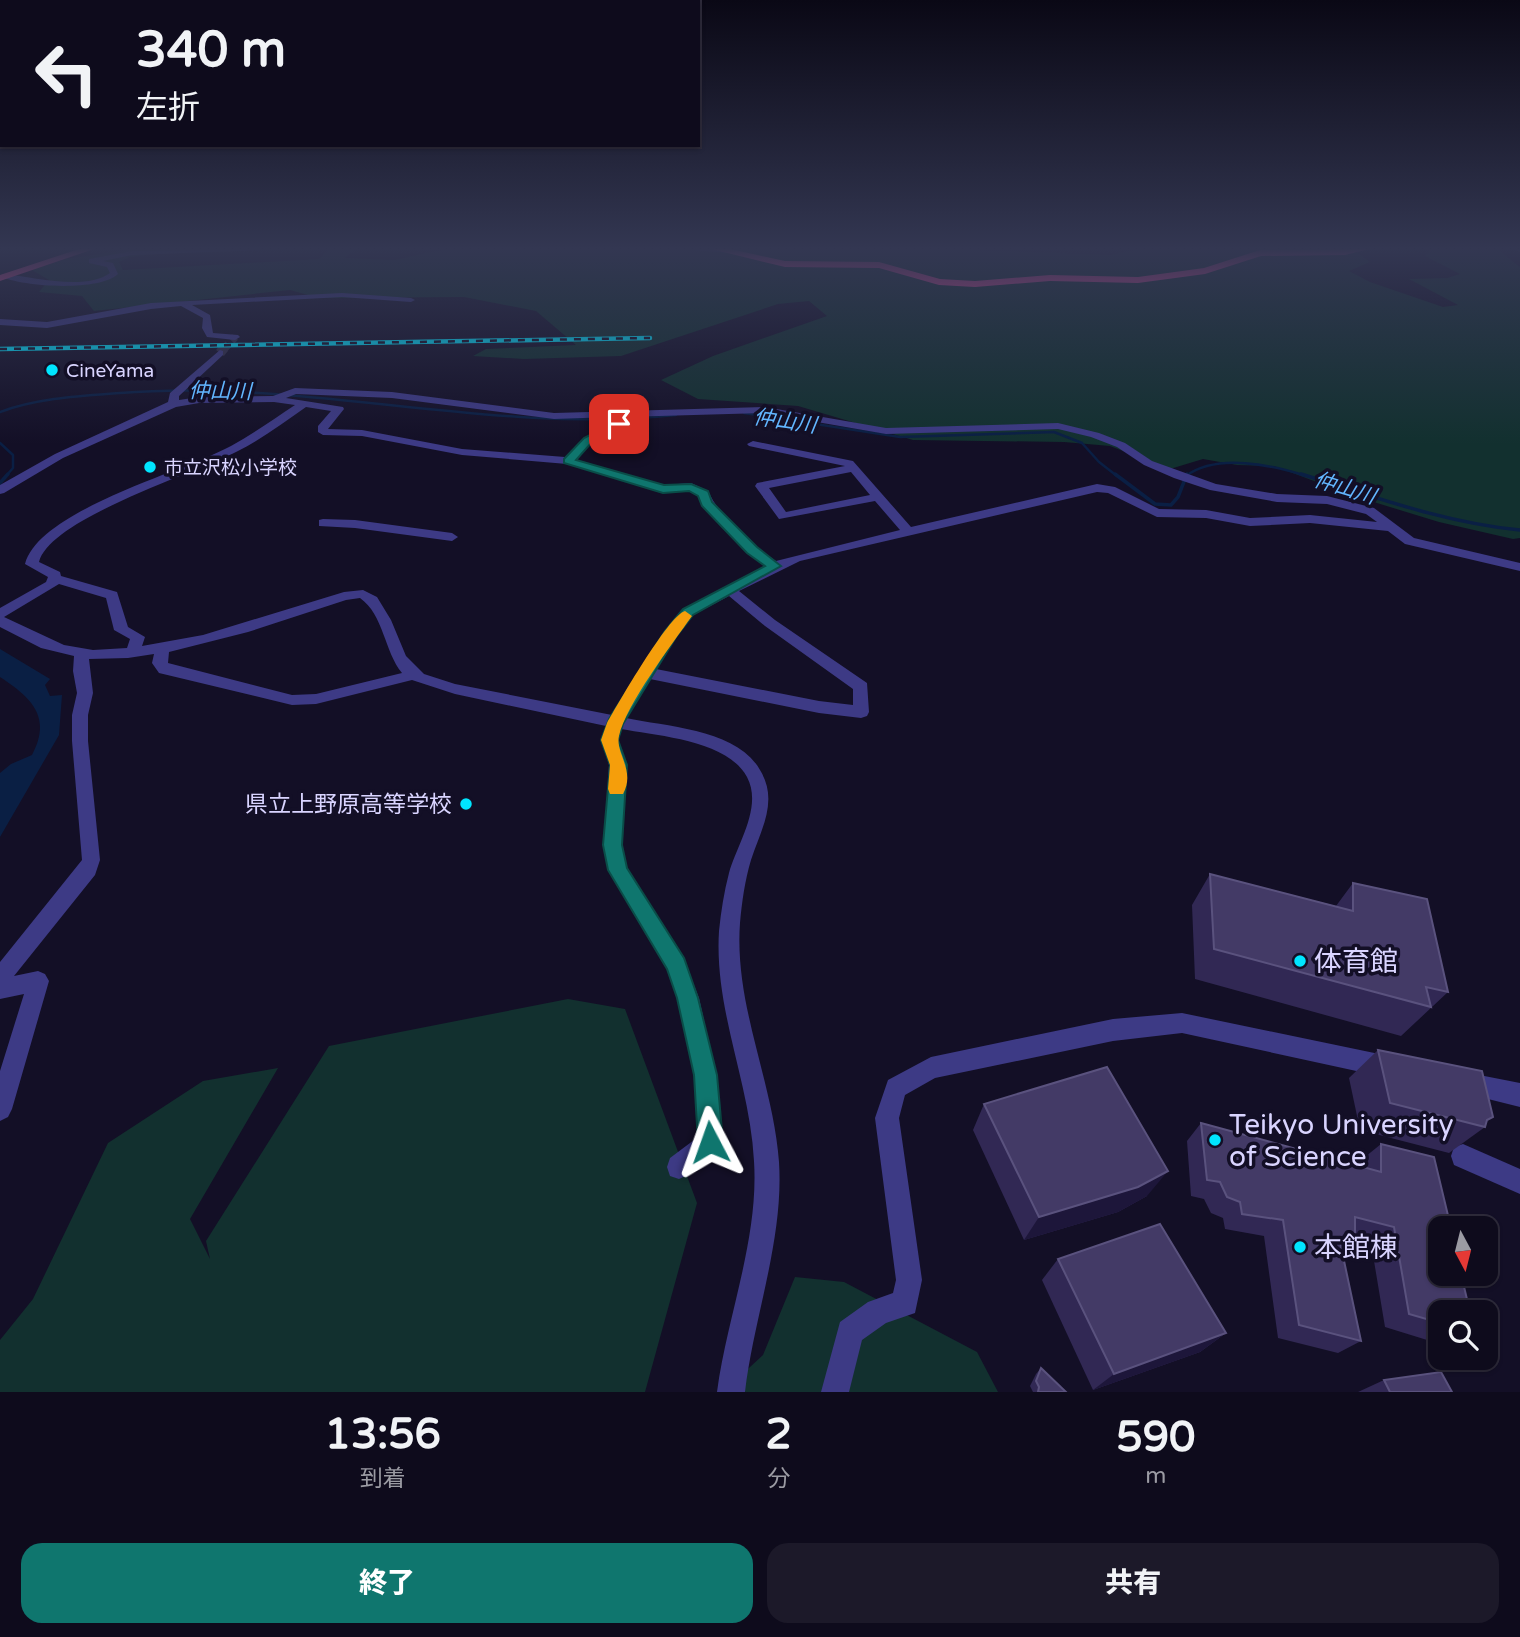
<!DOCTYPE html>
<html lang="ja">
<head>
<meta charset="utf-8">
<style>
  :root { --surface:#0e0b1c; --page:#1c1929; --text:#f1f3f6; --muted:#9b9ba3; --line:#2e2b3b; --accent:#0f766e }
  body { margin:0; font-family:"Varela Round","Noto Sans JP",sans-serif; background:var(--page); color:var(--text); height:100vh; display:flex; flex-direction:column; font-size:26px; white-space:nowrap }
  * { box-sizing:border-box; margin:0 }
  p { font-size:23px; color:var(--muted) }
  .icon { flex:none; width:38px; height:38px; fill:none; stroke:currentColor; stroke-width:2; stroke-linecap:round; stroke-linejoin:round }
  .map { position:relative; height:1392px; overflow:hidden }
  .side { display:flex; flex-direction:column; background:var(--surface); flex:1 }
  .side>* { flex:none }
  .banner { position:absolute; left:0px; top:0px; width:700px; height:147px; box-shadow:0 2px 5px #0004,0 0 0 2px var(--line); background:#0e0b1c; color:var(--text); overflow:hidden }
  .needle { width:46px; rotate:173deg }
  .controls { position:absolute; left:1428px; top:1216px; display:grid; gap:14px }
  .controls a { display:grid; place-items:center; width:70px; height:70px; border-radius:14px; background:var(--surface); box-shadow:0 2px 5px #0004,0 0 0 2px var(--line); font-size:35px }
  .pin { position:absolute; display:grid; place-items:center; width:60px; height:60px; color:#fff; margin:-30px; border-radius:14px; box-shadow:0 4px 10px #0006 }
  .me { position:absolute; width:77px; margin:-38px; rotate:356deg; stroke-linejoin:round; filter:drop-shadow(0 0 5px #0008) }
  .turn { display:flex; align-items:center; gap:24px; height:147px; padding:0 21px; font-size:32px }
  .turn .icon { width:91px; height:91px; stroke-width:2.5 }
  .turn b { display:block; font-size:49px; line-height:60px }
  .eta { display:flex; justify-content:space-evenly; align-items:center; height:119px; text-align:center }
  .eta b { font-size:42px; font-weight:800; line-height:49px }
  .button { display:flex; gap:14px; margin-top:auto; padding:14px 21px }
  .button a { flex:1; height:80px; border-radius:21px; background:var(--accent); color:#fff; font-size:28px; font-weight:800; line-height:80px; text-align:center }
  .button a+a { background:var(--page); color:var(--text) }
  .map>svg:first-child { display:block }
  .green { fill:#12302f }
  .water { fill:#0a1f44 }
  .lines { fill:none; stroke-linecap:round; stroke-linejoin:round }
  .stream-far1 { stroke:#0a1f44; stroke-width:2.5 }
  .stream { stroke:#0a1f44; stroke-width:3.5 }
  .minor-tunnel-far1 { stroke:#312d47; stroke-width:8; stroke-dasharray:8 4.5; stroke-linecap:butt }
  .minor-tunnel { stroke:#312d47; stroke-width:10; stroke-dasharray:10 5; stroke-linecap:butt }
  .minor { fill:#3d3a85; fill-rule:evenodd }
  .highway { fill:#ff4fa3; fill-rule:evenodd }
  .rail-casing { stroke:#00e5ff; stroke-width:4.5 }
  .rail { stroke:#130f26; stroke-width:2.5; stroke-dasharray:7; stroke-linecap:butt }
  .wall { fill:#312854 }
  .shaded-wall { fill:#1d163a }
  .building { fill:#433a66; stroke:#5a527e; stroke-width:2 }
  .route { fill:#0f766e; stroke:#0a4d48; stroke-width:2 }
  .slow { fill:#f59e0b }
  .poi-dot { fill:#00e5ff; stroke:#130f26; stroke-width:2.5 }
  .labels { text-anchor:middle; stroke-width:7; stroke-linejoin:round; paint-order:stroke }
  .far-poi-label { font-size:19px; fill:#d9d4ff; stroke:#130f26; text-anchor:start }
  .far-water-label { font-size:21px; font-style:italic; fill:#62b6ff; stroke:#130f26 }
  .poi-label { font-size:23px; fill:#d9d4ff; stroke:#130f26; text-anchor:end }
  .near-poi-label { font-size:28px; fill:#d9d4ff; stroke:#130f26; text-anchor:start }
</style>
</head>
<body>
<div class="map">
<svg width="1520" height="1392" viewBox="0 0 1520 1392">
  <rect width="100%" height="100%" fill="#130f26"/>
  <!-- green -->
  <g class="green">
    <polygon points="133,249 195,249 130,257 119,262 123,270 319,259 329,249 356,249 345,258 395,260 445,249 947,249 1110,255 1139,249 1352,249 1370,262 1349,271 1370,282 1443,307 1458,305 1409,279 1447,278 1460,274 1425,256 1431,249 1497,249 1520,267 1520,538 1513,539 1439,522 1354,496 1274,466 1237,465 1203,459 1170,469 1110,446 1064,442 913,440 798,406 698,399 661,380 713,356 827,316 809,301 778,304 621,356 524,359 473,356 486,349 576,345 536,311 464,297 319,298 290,290 94,311 82,296 39,292 49,280 32,270 66,259"/>
    <polygon points="568,999 625,1009 697,1203 645,1392 0,1392 0,1340 33,1299 108,1143 203,1081 278,1068 190,1219 210,1259 206,1241 329,1046"/>
    <polygon points="795,1277 844,1282 977,1352 998,1392 723,1392 763,1355"/>
  </g>
  <!-- water -->
  <path class="water" d="M 0,649 L 50,679 L 45,685 L 50,696 L 62,695 L 59,735 L 0,837 L 0,773 L 11,764 L 32,755 C 52,717 32,698 0,677 Z"/>
  <g class="lines">
    <!-- stream-far1 -->
    <g class="stream-far1">
      <path d="M 0,412 C 38,398 80,396 120,393 C 307,378 490,435 676,415"/>
      <polyline points="744,413 900,437 1054,432 1082,443 1099,462 1117,476"/>
      <polyline points="0,443 13,455 13,468 6,476"/>
      <path d="M 1186,476 C 1217,453 1272,465 1306,476"/>
    </g>
    <!-- stream -->
    <g class="stream">
      <polyline points="1115,474 1155,504 1171,505 1178,497 1187,474"/>
      <path d="M 1301,474 C 1372,496 1445,523 1520,530"/>
      <polyline points="0,483 8,474"/>
    </g>
    <!-- minor-tunnel-far1 -->
    <polyline class="minor-tunnel-far1" points="223,350 235,337"/>
    <!-- minor-tunnel -->
    <polyline class="minor-tunnel" points="220,353 224,348"/>
    <!-- minor -->
    <g class="minor">
      <path d="M 292,249 L 132,255 L 103,261 L 113,263 L 118,274 C 99,292 21,287 0,276 L 4,274 C 33,277 86,291 110,273 L 107,267 L 89,263 L 89,259 L 132,251 Z"/>
      <polygon points="681,249 732,249 734,251 730,253"/>
      <polygon points="1513,249 1520,249 1520,252"/>
      <polygon points="342,293 411,298 415,300 411,302 342,297 192,305 210,315 213,333 238,335 240,337 235,340 207,337 202,328 203,318 181,306 151,309 47,328 0,325 0,319 47,322 151,303"/>
      <path d="M 220,350 L 223,351 L 223,355 L 179,396 L 179,400 L 199,397 L 273,396 L 295,388 L 392,392 L 554,413 L 765,407 L 886,428 L 1058,423 L 1099,433 L 1125,443 L 1152,461 L 1216,484 L 1277,494 L 1327,496 L 1374,508 L 1414,538 L 1520,563 L 1520,571 L 1405,544 L 1388,531 L 1310,523 L 1250,526 L 1206,518 L 1157,517 L 1108,493 L 1097,492 L 800,561 L 739,591 L 775,620 L 867,683 L 869,712 L 867,716 L 861,718 L 819,713 L 650,679 L 626,718 C 668,727 737,729 760,770 C 779,801 761,829 751,860 C 745,880 742,901 740,923 C 734,1005 773,1081 779,1162 C 784,1239 754,1316 745,1392 L 717,1392 C 727,1316 759,1239 754,1161 C 750,1083 714,1010 719,931 C 721,911 724,892 729,873 C 737,844 763,807 747,777 C 727,740 658,736 621,729 L 618,740 L 627,765 L 622,845 L 627,868 L 683,958 L 699,998 L 716,1075 L 722,1142 C 716,1158 694,1173 679,1179 L 670,1176 L 667,1167 L 670,1158 L 698,1137 L 694,1075 L 677,998 L 667,969 L 608,870 L 604,845 L 609,765 L 602,740 L 606,726 L 455,694 L 412,680 L 316,704 L 292,705 L 159,673 L 152,663 L 154,654 L 128,658 L 89,659 L 93,693 L 88,715 L 88,741 L 100,860 L 95,875 L 14,976 L 38,971 L 45,974 L 49,981 L 12,1109 L 8,1117 L 0,1121 L 0,1071 L 24,994 L 0,999 L 0,962 L 82,860 L 72,741 L 72,715 L 77,693 L 73,671 L 74,656 L 41,648 L 0,627 L 0,608 L 46,582 L 48,577 L 25,564 C 39,510 183,472 231,446 C 253,434 274,419 295,405 L 274,402 L 199,403 L 176,407 L 63,458 L 4,493 L 0,494 L 0,485 L 55,454 L 168,402 L 170,393 ZM 296,394 L 392,398 L 554,419 L 613,417 L 614,423 L 584,438 L 565,457 L 462,449 L 362,430 L 328,429 L 344,409 L 343,407 L 286,398 ZM 306,407 L 331,411 L 318,426 L 318,432 L 323,435 L 362,436 L 462,455 L 567,464 L 664,493 L 689,491 L 698,496 L 702,506 L 747,553 L 766,566 L 683,609 L 665,631 L 612,715 L 455,684 L 424,674 L 406,656 L 391,620 L 377,597 L 363,590 L 344,592 L 203,635 L 142,646 L 145,637 L 128,627 L 117,592 L 61,576 L 60,572 L 39,562 C 50,518 197,473 238,451 C 262,439 284,422 306,407 ZM 765,413 L 886,434 L 1058,429 L 1091,437 L 1117,447 L 1144,465 L 1174,478 L 1210,490 L 1277,502 L 1327,504 L 1366,514 L 1377,522 L 1310,515 L 1250,518 L 1206,510 L 1159,509 L 1115,487 L 1097,484 L 911,527 L 853,461 L 753,441 L 747,444 L 749,446 L 845,466 L 757,483 L 755,486 L 779,519 L 875,501 L 900,530 L 776,561 C 751,544 721,519 708,491 L 691,483 L 664,485 L 576,460 L 592,442 L 623,426 L 624,417 ZM 851,472 L 870,495 L 786,512 L 769,488 ZM 59,584 L 106,598 L 114,630 L 130,639 L 127,648 L 93,650 L 64,645 L 4,617 ZM 729,596 L 765,626 L 853,689 L 853,705 L 819,701 L 656,669 L 676,636 L 693,615 ZM 360,598 C 384,615 384,651 402,673 L 316,694 L 292,695 L 168,663 L 169,652 L 248,632 L 346,600 Z"/>
      <polygon points="323,519 355,520 452,533 458,537 452,541 355,528 319,526 319,520"/>
      <polygon points="1182,1013 1384,1055 1392,1058 1395,1066 1392,1074 1384,1077 1182,1033 1113,1041 935,1078 905,1095 899,1118 922,1280 915,1313 886,1323 862,1340 849,1392 821,1392 840,1322 868,1302 893,1293 896,1280 875,1118 888,1080 931,1057 1113,1019"/>
      <polygon points="1464,1072 1520,1083 1520,1107 1456,1091 1452,1083 1456,1075"/>
      <polygon points="1463,1144 1520,1169 1520,1194 1454,1165 1451,1156 1454,1147"/>
    </g>
    <!-- highway -->
    <g class="highway">
      <polygon points="79,249 94,249 0,281 0,275"/>
      <polygon points="711,249 730,249 785,261 879,262 940,279 975,281 1050,275 1138,277 1204,268 1260,250 1369,249 1345,255 1261,256 1205,274 1138,283 1050,281 975,287 939,285 879,268 785,267"/>
    </g>
    <!-- rail casing -->
    <g class="rail-casing">
      <polyline id="rail" points="0,349 650,338"/>
    </g>
    <!-- rail -->
    <use href="#rail" class="rail"/>
  </g>
  <!-- wall -->
  <g class="wall">
    <polygon points="1210,874 1336,906 1353,883 1448,992 1401,1036 1195,979 1192,905"/>
    <polygon points="1378,1050 1487,1121 1485,1127 1449,1153 1360,1130 1349,1078"/>
    <polygon points="984,1104 1147,1196 1118,1212 1024,1240 973,1130"/>
    <polygon points="1201,1123 1360,1167 1360,1161 1381,1144 1440,1312 1440,1344 1385,1327 1371,1243 1355,1238 1355,1240 1341,1250 1361,1341 1338,1353 1278,1338 1264,1236 1225,1229 1223,1218 1211,1213 1204,1199 1191,1196 1187,1141"/>
    <polygon points="1058,1259 1226,1333 1200,1352 1093,1390 1042,1280"/>
    <polygon points="1041,1368 1066,1392 1033,1392 1030,1386 1036,1374"/>
    <polygon points="1384,1380 1452,1392 1358,1392"/>
  </g>
  <!-- shaded-wall -->
  <g class="shaded-wall">
    <polygon points="1168,1171 1147,1196 1118,1212 1024,1240 1039,1217"/>
    <polygon points="1226,1333 1200,1352 1093,1390 1114,1374"/>
  </g>
  <!-- building -->
  <g class="building">
    <polygon points="1210,874 1353,911 1353,883 1427,899 1448,992 1426,987 1431,1007 1214,949"/>
    <polygon points="1378,1050 1482,1071 1493,1117 1487,1120 1485,1127 1390,1103"/>
    <polygon points="1107,1067 1168,1171 1138,1187 1039,1217 984,1104"/>
    <polygon points="1201,1123 1381,1172 1381,1144 1434,1157 1451,1228 1440,1228 1440,1274 1461,1274 1470,1312 1440,1312 1440,1323 1409,1314 1394,1227 1355,1217 1355,1240 1339,1237 1361,1341 1299,1325 1283,1220 1242,1214 1240,1202 1227,1197 1220,1182 1207,1180"/>
    <polygon points="1160,1224 1226,1333 1114,1374 1058,1259"/>
    <polygon points="1041,1368 1066,1392 1038,1392 1039,1387 1036,1381"/>
    <polygon points="1441,1372 1452,1392 1390,1392 1384,1380"/>
  </g>
  <!-- sky -->
  <linearGradient id="sky" x2="0" y2="1"><stop stop-color="#0a0815"/><stop offset="0.56" stop-color="#333752"/><stop offset="1" stop-color="#333752" stop-opacity="0"/></linearGradient>
  <rect width="1520" height="444" fill="url(#sky)"/>
  <!-- route -->
  <polygon class="route" points="616,422 625,424 592,442 576,460 664,485 691,484 708,491 712,502 757,547 781,566 693,615 676,637 623,724 618,740 627,765 622,845 627,868 684,958 698,998 717,1075 723,1142 719,1151 710,1155 702,1151 698,1142 694,1075 677,998 667,969 608,870 603,845 610,765 601,740 609,719 665,631 683,609 765,566 747,553 702,506 698,496 689,491 663,493 564,463 564,459 584,438"/>
  <!-- slow -->
  <path class="slow" d="M 685,611 L 692,616 C 672,644 626,705 619,736 C 615,753 636,771 623,794 L 610,794 L 608,789 L 610,765 L 601,740 L 607,723 C 618,704 668,616 685,611 Z"/>
  <!-- markers -->
  <g class="poi-dot">
    <circle cx="52" cy="370" r="7"/>
    <circle cx="150" cy="467" r="7"/>
    <circle cx="466" cy="804" r="7"/>
    <circle cx="1300" cy="961" r="7"/>
    <circle cx="1215" cy="1140" r="7"/>
    <circle cx="1300" cy="1247" r="7"/>
  </g>
  <g class="labels">
    <!-- far-poi labels -->
    <g class="far-poi-label">
      <text x="66" y="377">CineYama</text>
      <text x="164" y="474">市立沢松小学校</text>
    </g>
    <!-- far-water labels -->
    <g class="far-water-label">
      <text transform="translate(220 391) rotate(1)" y="7">仲山川</text>
      <text transform="translate(785 421) rotate(8)" y="7">仲山川</text>
      <text transform="translate(1345 488) rotate(17)" y="7">仲山川</text>
    </g>
    <!-- poi labels -->
    <g class="poi-label">
      <text x="452" y="812">県立上野原高等学校</text>
    </g>
    <!-- near-poi labels -->
    <g class="near-poi-label">
      <text x="1314" y="971">体育館</text>
      <text x="1229" y="1134">Teikyo University<tspan x="1229" dy="32">of Science</tspan></text>
      <text x="1314" y="1257">本館棟</text>
    </g>
  </g>
</svg>
<div class="controls">
<a><svg class="needle" viewBox="-14 -14 28 28"><path d="M0-13l5 13h-10z" fill="#e53935"/><path d="M0 13l5-13h-10z" fill="#9b9ba3"/></svg></a>
<a><svg class="icon" aria-label="search" viewBox="0 0 24 24"><circle cx="10" cy="10" r="6"/><path d="M15 15l6 6"/></svg></a>
</div>
<div class="pin" style="left:619px;top:424px;background:#d93025"><svg class="icon" aria-label="arrive" viewBox="0 0 24 24"><path d="M6 21V4h12l-3 4 3 4H6"/></svg></div>
<svg class="me" style="left:710px;top:1142px" viewBox="-20 -20 40 40"><path d="M0-17L14 15 0 8-14 15z" fill="#0f766e" stroke="#fff" stroke-width="4"/></svg>
<div class="banner">
<div class="turn"><svg class="icon" aria-label="left" viewBox="0 0 24 24"><path d="M17 20v-9H6M10 6l-5 5 5 5"/></svg><div><b>340 m</b>左折</div></div>
</div>
</div>
<section class="side">
<div class="eta">
<div><b>13:56</b><p>到着</p></div>
<div><b>2</b><p>分</p></div>
<div><b>590</b><p>m</p></div>
</div>
<div class="button"><a>終了</a><a>共有</a></div>
</section>
</body>
</html>
